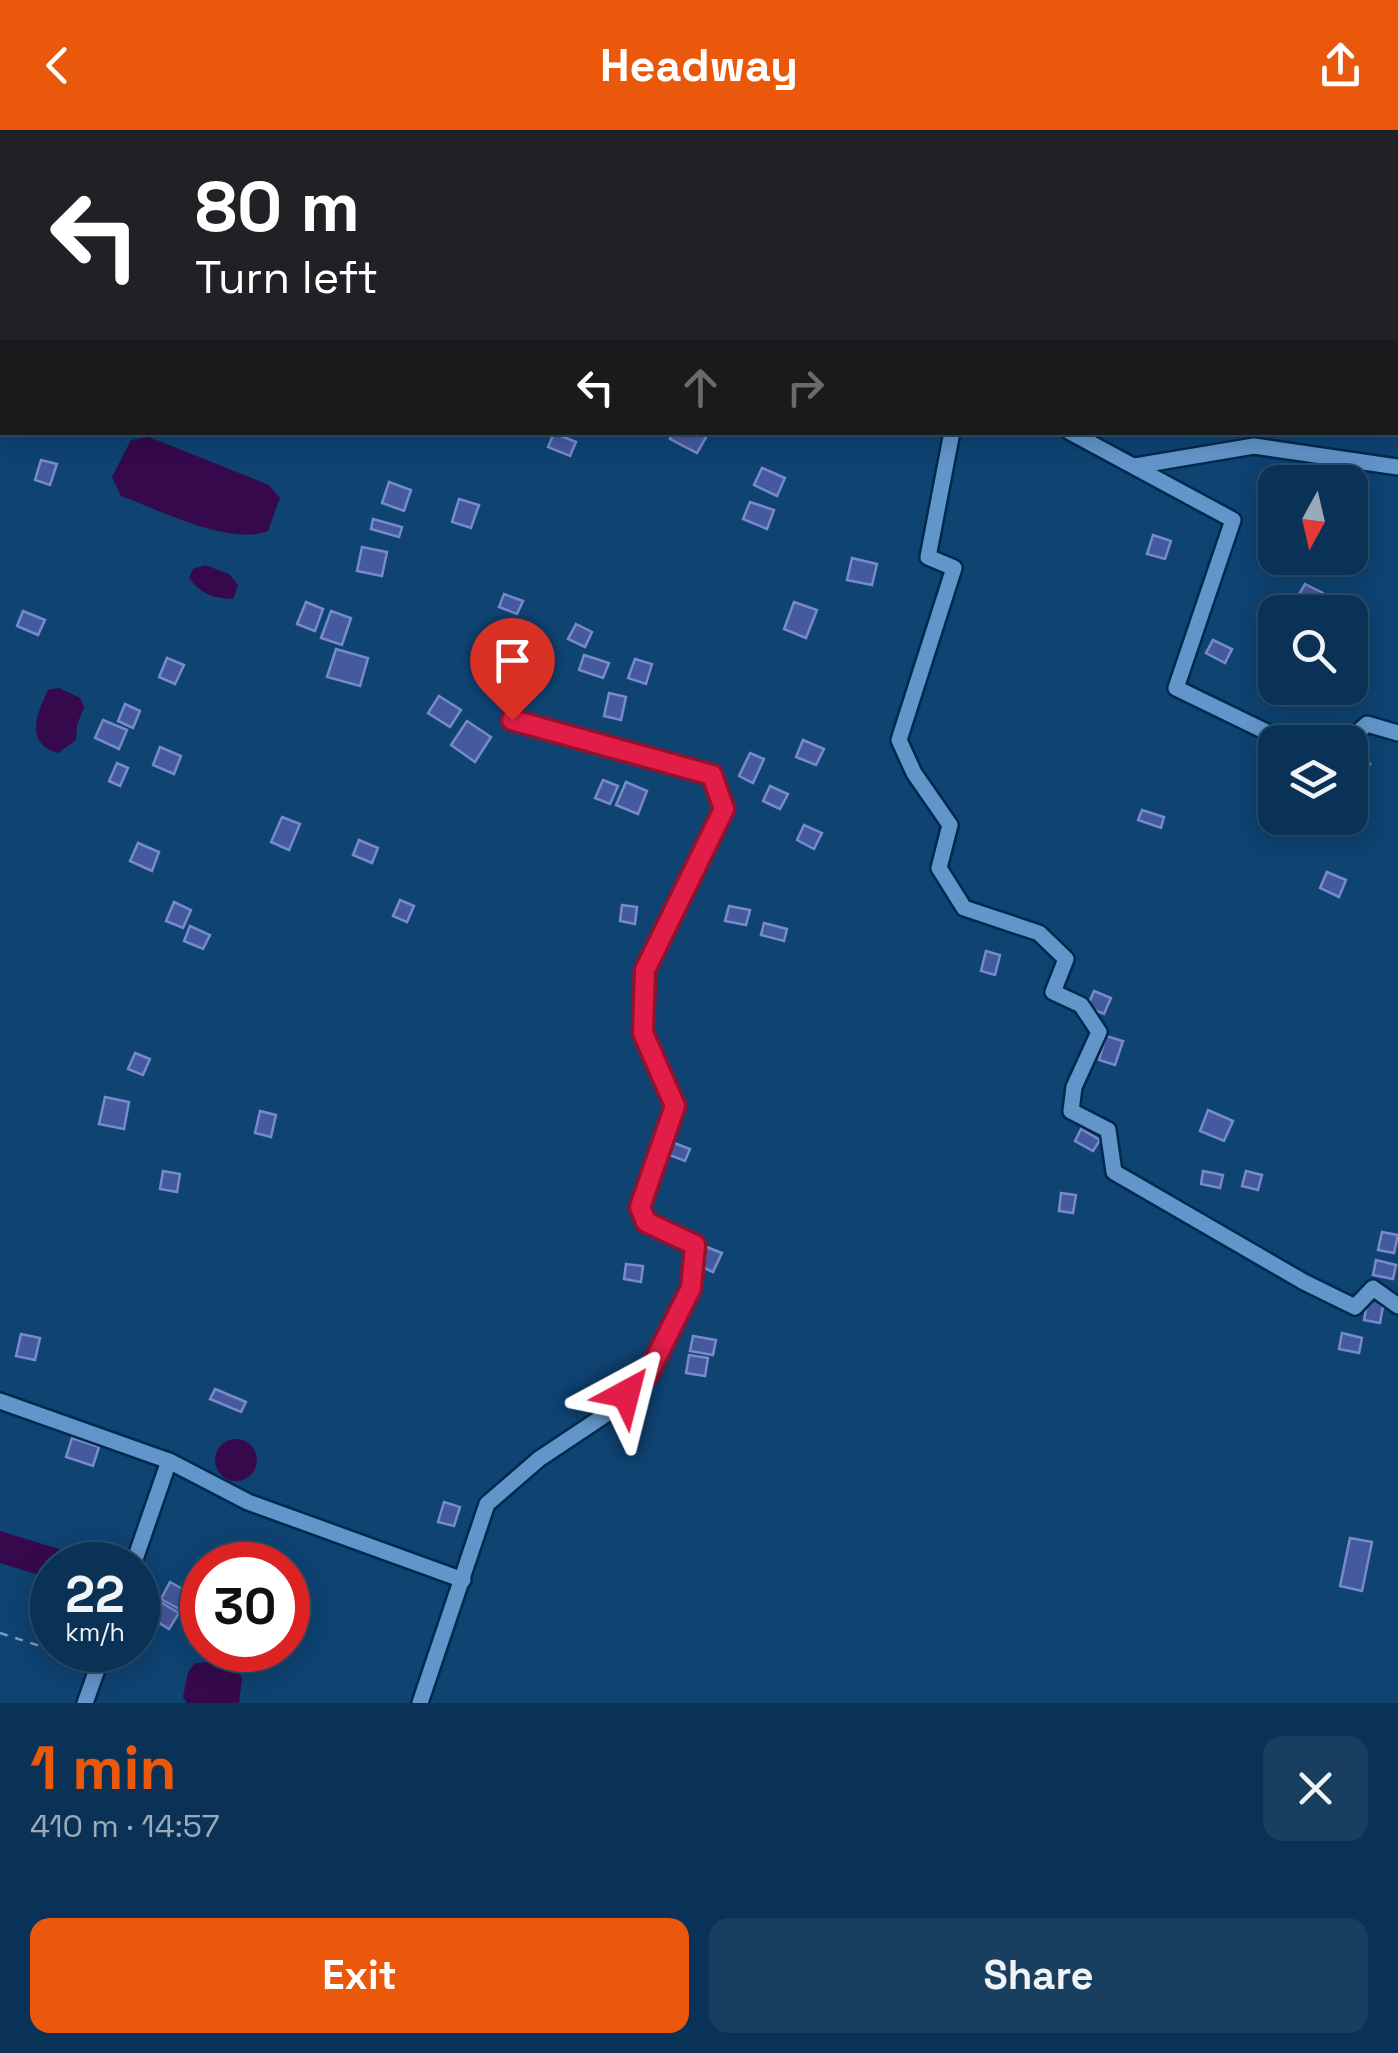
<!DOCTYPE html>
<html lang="en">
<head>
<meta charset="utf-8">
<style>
  :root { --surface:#0a3256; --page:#183e60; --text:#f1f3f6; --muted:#99aab9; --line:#2a4d6c; --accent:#ea580c }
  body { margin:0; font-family:"Space Grotesk",sans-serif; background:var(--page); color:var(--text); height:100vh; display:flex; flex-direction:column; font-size:38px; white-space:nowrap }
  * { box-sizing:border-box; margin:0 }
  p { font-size:32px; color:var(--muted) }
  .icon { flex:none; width:55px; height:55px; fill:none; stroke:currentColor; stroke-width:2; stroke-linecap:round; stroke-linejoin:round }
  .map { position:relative; height:1573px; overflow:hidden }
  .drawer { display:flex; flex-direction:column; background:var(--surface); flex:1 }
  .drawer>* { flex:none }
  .hud { position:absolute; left:0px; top:0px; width:1400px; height:305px; box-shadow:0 5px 25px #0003,0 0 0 2px var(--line); background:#202124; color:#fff; overflow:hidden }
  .needle { width:65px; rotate:188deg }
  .buttons { position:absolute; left:1258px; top:335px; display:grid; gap:20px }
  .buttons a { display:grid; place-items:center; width:110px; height:110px; border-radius:20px; background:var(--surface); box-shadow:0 5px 25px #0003,0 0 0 2px var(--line); font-size:50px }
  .speed { position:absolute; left:30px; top:1412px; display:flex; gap:20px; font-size:50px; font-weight:700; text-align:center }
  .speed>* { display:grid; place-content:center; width:130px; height:130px; border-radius:50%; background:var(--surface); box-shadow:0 5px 25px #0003,0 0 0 2px var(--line); line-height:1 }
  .speed small { font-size:25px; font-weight:400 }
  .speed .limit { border:15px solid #d22; background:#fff; color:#111 }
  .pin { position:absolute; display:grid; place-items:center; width:85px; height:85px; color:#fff; margin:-102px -42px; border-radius:50% 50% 50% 0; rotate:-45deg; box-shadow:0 0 10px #0007 }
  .pin .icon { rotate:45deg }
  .me { position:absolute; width:110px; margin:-55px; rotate:38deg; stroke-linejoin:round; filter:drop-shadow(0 0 8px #0008) }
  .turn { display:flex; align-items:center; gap:35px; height:210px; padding:0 30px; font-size:45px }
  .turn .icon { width:130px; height:130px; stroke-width:2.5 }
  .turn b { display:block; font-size:70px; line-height:85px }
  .lanes { display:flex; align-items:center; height:95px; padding:0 30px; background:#0003; justify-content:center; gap:50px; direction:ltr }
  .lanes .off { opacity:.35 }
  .round { display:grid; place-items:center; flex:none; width:105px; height:105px; border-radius:20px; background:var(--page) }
  .headline { display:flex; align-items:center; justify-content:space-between; height:170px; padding:0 30px }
  h1 { font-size:60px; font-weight:800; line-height:75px; color:var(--accent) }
  .button { display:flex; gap:20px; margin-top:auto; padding:20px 30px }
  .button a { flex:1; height:115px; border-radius:20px; background:var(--accent); color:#fff; font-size:40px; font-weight:800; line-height:115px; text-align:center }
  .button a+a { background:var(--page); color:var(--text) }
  header { display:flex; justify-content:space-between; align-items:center; height:130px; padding:0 30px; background:var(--accent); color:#fff; font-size:45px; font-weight:800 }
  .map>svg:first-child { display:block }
  .water { fill:#35094c }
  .building { fill:#45599f; stroke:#778bc9; stroke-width:2.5 }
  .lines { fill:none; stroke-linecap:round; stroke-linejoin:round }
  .street-casing { stroke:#01294c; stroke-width:20 }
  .highway-casing { stroke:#01294c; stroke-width:32 }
  .path { stroke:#799dbf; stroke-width:2.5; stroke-dasharray:8 8; stroke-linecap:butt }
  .street { stroke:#6295c9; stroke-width:15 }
  .highway { stroke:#e79d38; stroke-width:28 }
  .route-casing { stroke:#92132f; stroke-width:25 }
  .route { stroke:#e11d48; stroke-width:18 }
</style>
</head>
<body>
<header><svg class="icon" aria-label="back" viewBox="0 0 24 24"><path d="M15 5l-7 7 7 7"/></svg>Headway<svg class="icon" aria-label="share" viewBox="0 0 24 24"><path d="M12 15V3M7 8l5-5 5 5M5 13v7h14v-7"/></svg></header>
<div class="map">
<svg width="1398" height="1573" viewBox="0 0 1398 1573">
  <rect width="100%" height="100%" fill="#0e4372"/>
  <!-- water -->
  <g class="water">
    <polygon points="346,0 1398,0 1398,223 1398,2"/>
    <path d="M 149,307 L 269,355 L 280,368 L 268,401 C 230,416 159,380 121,366 L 112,347 L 131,310 Z"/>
    <path d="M 205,435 L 229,444 L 238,455 L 233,469 C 213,468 201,464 189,448 L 193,439 Z"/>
    <path d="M 59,558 L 80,568 L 84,577 L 77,595 L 76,610 L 58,623 C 24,613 37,584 48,560 Z"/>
    <circle cx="236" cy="1330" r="21"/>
    <polygon points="0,1401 62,1420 58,1435 52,1435 52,1449 0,1433"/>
    <polygon points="211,1532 235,1535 242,1549 239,1573 187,1573 183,1567 188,1542 195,1533"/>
  </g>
  <!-- building -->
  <g class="building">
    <polygon points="673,302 705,302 708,304 697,323 670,309"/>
    <polygon points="554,303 576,312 570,326 548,317"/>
    <polygon points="41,330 57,334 50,355 35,350"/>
    <polygon points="1323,335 1347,339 1345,352 1320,352"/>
    <polygon points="762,338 785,348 777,366 754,355"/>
    <polygon points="389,352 411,360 404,381 382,373"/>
    <polygon points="459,369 479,375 471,398 452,392"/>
    <polygon points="750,372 774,380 767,399 743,389"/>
    <polygon points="373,389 402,397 399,407 371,399"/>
    <polygon points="1153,405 1171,411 1165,429 1147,424"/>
    <polygon points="362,417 387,422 382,446 357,441"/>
    <polygon points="852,428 877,434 872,455 847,450"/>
    <polygon points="1305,454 1323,463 1316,476 1298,466"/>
    <polygon points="504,464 523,471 517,484 499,477"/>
    <polygon points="306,472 323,479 315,501 297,494"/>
    <polygon points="794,472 817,480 806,508 784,499"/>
    <polygon points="23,481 45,490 38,505 17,496"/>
    <polygon points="331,481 351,488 342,515 321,508"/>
    <polygon points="576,494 592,502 585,517 568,509"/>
    <polygon points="1213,510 1232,519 1225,533 1206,523"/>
    <polygon points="336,519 368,528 360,556 327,547"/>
    <polygon points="584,525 609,533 603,548 579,540"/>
    <polygon points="167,528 184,535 175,554 159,547"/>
    <polygon points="635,529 652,534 646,554 628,548"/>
    <polygon points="609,563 626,567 621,590 604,586"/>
    <polygon points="439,566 461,580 450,597 428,583"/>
    <polygon points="125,574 140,581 133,598 118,591"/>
    <polygon points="103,590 127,600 119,619 95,608"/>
    <polygon points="467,591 491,607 475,632 451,615"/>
    <polygon points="803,610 824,619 816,635 796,627"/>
    <polygon points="160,617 181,626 174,644 153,635"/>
    <polygon points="750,623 764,629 753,653 739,646"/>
    <polygon points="1350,623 1370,634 1360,652 1350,647"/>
    <polygon points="117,633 128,638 120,656 109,651"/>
    <polygon points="603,650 618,656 610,674 595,668"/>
    <polygon points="626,652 647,661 638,684 616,675"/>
    <polygon points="770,656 788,664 780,679 763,671"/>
    <polygon points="1142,680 1164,687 1161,698 1138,690"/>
    <polygon points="282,687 300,694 289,720 271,712"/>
    <polygon points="804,695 822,703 814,719 797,710"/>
    <polygon points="359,710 378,718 372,733 353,725"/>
    <polygon points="138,713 159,722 152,741 130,731"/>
    <polygon points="1327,742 1346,750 1339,767 1320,758"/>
    <polygon points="400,770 414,776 407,792 393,786"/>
    <polygon points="174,772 191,780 183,798 166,791"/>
    <polygon points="622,775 637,777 635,794 620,791"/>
    <polygon points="729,776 750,780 746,795 725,791"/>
    <polygon points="764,793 787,799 784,811 761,805"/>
    <polygon points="190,796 210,805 203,819 184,811"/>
    <polygon points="986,821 1000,825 995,845 981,841"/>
    <polygon points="1094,861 1111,868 1104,884 1087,877"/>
    <polygon points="1106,906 1123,911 1115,935 1099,930"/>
    <polygon points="135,923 150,929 143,945 128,939"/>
    <polygon points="105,967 129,972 124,999 99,994"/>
    <polygon points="1208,980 1233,991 1224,1011 1200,1001"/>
    <polygon points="260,981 276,985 271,1007 255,1003"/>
    <polygon points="1081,999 1100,1010 1093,1021 1075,1011"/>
    <polygon points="669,1011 690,1019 685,1031 664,1023"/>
    <polygon points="163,1041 180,1044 177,1062 160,1059"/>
    <polygon points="1203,1041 1223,1045 1220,1058 1201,1054"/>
    <polygon points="1246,1041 1262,1045 1258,1060 1242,1056"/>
    <polygon points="1061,1063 1076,1065 1073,1083 1059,1081"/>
    <polygon points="1382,1102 1398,1105 1394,1123 1378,1120"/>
    <polygon points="704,1116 722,1123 713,1142 695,1134"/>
    <polygon points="1376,1130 1396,1135 1393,1149 1373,1145"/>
    <polygon points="626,1134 643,1136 641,1152 624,1149"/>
    <polygon points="1368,1168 1384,1171 1380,1193 1364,1190"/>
    <polygon points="1342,1203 1362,1208 1359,1223 1339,1219"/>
    <polygon points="21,1204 40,1208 35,1230 16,1226"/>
    <polygon points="693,1206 716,1210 713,1225 690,1221"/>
    <polygon points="689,1225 708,1228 705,1246 686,1243"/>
    <polygon points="215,1259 246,1272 241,1282 210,1269"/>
    <polygon points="72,1308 99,1317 93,1336 66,1327"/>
    <polygon points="444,1372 460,1377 454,1396 438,1392"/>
    <polygon points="1350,1408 1372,1412 1362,1461 1340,1456"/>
    <polygon points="170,1452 190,1463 181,1480 161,1469"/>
    <polygon points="157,1470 179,1483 169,1499 148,1486"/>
  </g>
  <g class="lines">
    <!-- street casing -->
    <g class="street-casing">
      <g id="street">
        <polyline points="196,0 201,2"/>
        <polyline points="60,2 61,0"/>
        <polyline points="0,57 2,57"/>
        <polyline points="0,137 2,131"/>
        <polyline points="952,302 928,427 954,438 899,610 914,643 950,695 939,738 964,778 1039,803 1066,829 1053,862 1081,875 1099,902 1074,957 1071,981 1108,1000 1114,1042 1304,1152 1355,1177 1373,1158 1398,1176"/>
        <polyline points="1070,302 1233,390 1176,558 1287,612"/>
        <polyline points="1135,336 1254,316 1398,337"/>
        <polyline points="1347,612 1367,594 1398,603"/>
        <polyline points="0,1271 169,1331 248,1372 463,1450"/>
        <polyline points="133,1435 169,1331"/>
        <polyline points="85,1573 104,1520"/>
        <polyline points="420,1573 487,1374 539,1329 605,1285 648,1244 691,1158 695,1115 646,1092 640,1077 675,976 643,903 645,841 723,679 712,645 513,590"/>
      </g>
    </g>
    <!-- highway casing -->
    <g class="highway-casing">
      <polyline id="highway" points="0,22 2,15"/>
    </g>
    <!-- path -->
    <polyline class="path" points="0,1503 83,1530"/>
    <!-- street -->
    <use href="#street" class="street"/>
    <!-- highway -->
    <use href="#highway" class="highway"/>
  </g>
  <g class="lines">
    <!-- route casing -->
    <g class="route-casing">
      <polyline id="route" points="512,590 712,645 724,679 645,840 643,903 675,976 640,1077 646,1092 695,1115 691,1158 648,1244 626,1264"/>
    </g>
    <!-- route -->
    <use href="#route" class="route"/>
  </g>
</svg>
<div class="buttons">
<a><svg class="needle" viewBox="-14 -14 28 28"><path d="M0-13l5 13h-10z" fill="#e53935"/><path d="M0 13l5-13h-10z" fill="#99aab9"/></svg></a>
<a><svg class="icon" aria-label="search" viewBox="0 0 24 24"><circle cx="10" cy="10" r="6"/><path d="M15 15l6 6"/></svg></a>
<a><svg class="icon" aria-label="layers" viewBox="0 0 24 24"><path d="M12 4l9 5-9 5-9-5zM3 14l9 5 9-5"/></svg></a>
</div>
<div class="speed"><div>22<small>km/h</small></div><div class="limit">30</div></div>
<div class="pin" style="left:512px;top:590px;background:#d93025"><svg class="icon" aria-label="arrive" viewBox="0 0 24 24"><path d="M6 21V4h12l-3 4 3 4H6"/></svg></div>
<svg class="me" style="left:626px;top:1264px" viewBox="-20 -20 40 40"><path d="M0-17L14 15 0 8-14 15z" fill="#e11d48" stroke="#fff" stroke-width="4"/></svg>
<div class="hud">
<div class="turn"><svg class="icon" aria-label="left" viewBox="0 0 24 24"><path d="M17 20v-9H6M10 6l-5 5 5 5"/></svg><div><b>80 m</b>Turn left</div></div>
<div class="lanes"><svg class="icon" aria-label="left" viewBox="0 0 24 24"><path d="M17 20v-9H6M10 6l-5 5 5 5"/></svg><svg class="icon off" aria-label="ahead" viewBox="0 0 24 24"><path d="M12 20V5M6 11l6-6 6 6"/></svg><svg class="icon off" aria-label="right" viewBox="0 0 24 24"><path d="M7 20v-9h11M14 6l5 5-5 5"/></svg></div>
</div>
</div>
<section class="drawer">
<div class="headline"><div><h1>1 min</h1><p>410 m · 14:57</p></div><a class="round"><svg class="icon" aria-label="close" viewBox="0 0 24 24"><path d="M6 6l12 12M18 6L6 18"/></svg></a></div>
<div class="button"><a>Exit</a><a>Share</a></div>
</section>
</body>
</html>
